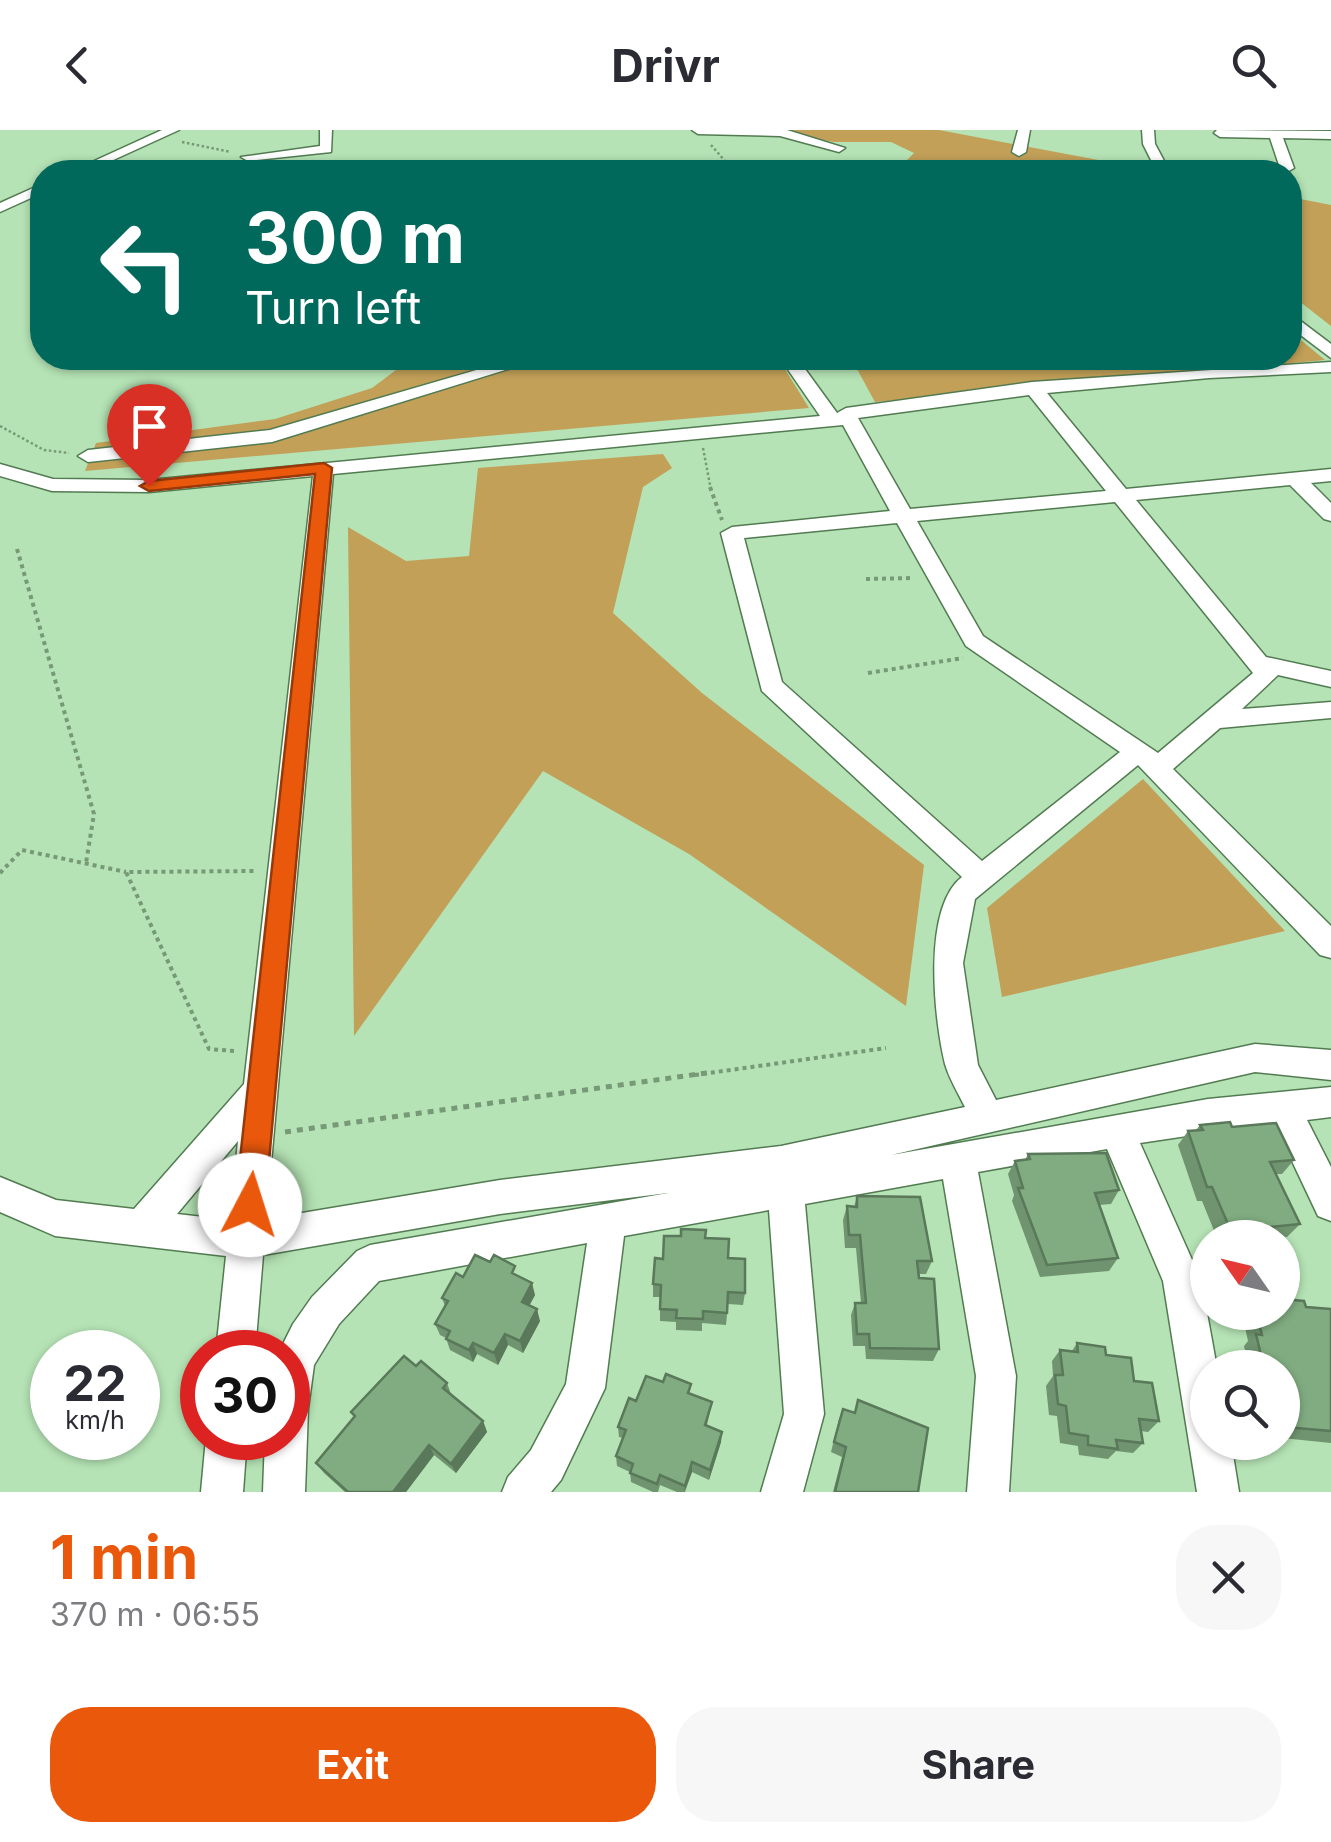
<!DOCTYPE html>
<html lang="en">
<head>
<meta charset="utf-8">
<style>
  :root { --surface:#fff; --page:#f7f7f7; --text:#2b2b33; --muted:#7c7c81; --accent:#ea580c }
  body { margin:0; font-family:Inter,sans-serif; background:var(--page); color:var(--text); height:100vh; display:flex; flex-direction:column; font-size:38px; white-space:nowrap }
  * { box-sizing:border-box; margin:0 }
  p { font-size:32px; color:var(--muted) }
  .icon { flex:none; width:55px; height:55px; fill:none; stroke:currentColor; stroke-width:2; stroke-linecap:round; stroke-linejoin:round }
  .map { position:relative; height:1362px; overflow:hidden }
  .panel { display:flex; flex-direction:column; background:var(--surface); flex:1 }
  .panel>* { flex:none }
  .top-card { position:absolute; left:30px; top:30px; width:1272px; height:210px; border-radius:40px; box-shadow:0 2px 8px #0004; background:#00695c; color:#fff; overflow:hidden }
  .needle { width:65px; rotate:304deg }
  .fabs { position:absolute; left:1190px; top:1090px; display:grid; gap:20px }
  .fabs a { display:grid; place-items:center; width:110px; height:110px; border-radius:50%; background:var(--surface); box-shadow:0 2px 8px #0004; font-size:50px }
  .speed { position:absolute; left:30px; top:1200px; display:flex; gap:20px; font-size:50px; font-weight:700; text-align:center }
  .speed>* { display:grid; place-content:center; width:130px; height:130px; border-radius:50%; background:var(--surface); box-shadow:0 2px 8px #0004; line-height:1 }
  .speed small { font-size:25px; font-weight:400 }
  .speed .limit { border:15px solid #d22; background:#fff; color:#111 }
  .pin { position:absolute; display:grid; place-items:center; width:85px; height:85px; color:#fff; margin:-102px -42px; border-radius:50% 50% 50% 0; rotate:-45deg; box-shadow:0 0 10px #0007 }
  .pin .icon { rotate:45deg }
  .me { position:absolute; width:110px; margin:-55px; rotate:5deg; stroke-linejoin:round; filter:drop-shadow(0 0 8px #0008) }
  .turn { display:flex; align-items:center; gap:35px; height:210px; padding:0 50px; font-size:45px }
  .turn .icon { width:130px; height:130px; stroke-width:2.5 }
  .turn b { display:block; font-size:70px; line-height:85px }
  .round { display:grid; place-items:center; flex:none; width:105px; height:105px; border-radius:40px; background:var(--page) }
  .summary { display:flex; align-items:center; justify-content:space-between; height:170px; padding:0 50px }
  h1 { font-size:60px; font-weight:700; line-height:75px; color:var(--accent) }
  .action { display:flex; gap:20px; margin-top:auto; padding:20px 50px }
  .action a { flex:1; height:115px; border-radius:40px; background:var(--accent); color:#fff; font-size:40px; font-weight:700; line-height:115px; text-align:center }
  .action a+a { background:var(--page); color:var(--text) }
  header { display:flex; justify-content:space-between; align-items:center; height:130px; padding:0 50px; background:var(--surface); font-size:45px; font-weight:700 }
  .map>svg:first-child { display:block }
  .green { fill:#c2a058 }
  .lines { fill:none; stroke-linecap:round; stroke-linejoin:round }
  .minor-casing { stroke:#527b52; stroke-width:3 }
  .path-far2 { stroke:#797; stroke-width:2.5; stroke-dasharray:2.5 2.5; stroke-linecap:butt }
  .path-far1 { stroke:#797; stroke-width:4; stroke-dasharray:4 4; stroke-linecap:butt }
  .path { stroke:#797; stroke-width:5; stroke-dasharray:6 6; stroke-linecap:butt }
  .minor { fill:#fff; fill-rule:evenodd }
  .wall { fill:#6f946f }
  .shaded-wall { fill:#5a785a }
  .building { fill:#81ac81; stroke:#5a785a; stroke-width:2.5 }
  .route { fill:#ea580c; stroke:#983908; stroke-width:2.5 }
</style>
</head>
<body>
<header><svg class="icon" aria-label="back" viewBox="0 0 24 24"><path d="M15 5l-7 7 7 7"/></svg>Drivr<svg class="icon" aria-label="search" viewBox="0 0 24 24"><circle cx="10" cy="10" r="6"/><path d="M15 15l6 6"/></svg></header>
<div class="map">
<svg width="1331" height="1362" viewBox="0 0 1331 1362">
  <rect width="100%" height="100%" fill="#b5e3b5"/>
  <!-- green -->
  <g class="green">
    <polygon points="770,0 939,0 1162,42 927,42 899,38 914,23 891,12 834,12"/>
    <polygon points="1290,67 1331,75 1331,196 1290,164"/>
    <polygon points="1290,201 1325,230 875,272 851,228 1290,228"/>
    <polygon points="412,228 778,228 809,278 85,341 96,313 275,289 372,258"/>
    <polygon points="663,324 672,338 643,357 613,483 702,563 924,735 906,876 689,724 543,641 354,906 348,397 406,431 469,426 478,338"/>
    <polygon points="1143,649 1285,801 1002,867 987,778"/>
  </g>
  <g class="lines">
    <!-- minor casing -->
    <g class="minor-casing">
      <g id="minor">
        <polygon points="162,0 179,0 87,42 70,42"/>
        <polygon points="320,0 332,0 331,22 248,31 241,27 320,16"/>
        <polygon points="692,0 787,0 845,18 839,22 780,6 698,4"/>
        <polygon points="1018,0 1030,0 1026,22 1019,26 1012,22"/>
        <polygon points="1142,0 1154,0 1155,14 1170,42 1157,42 1143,14"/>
        <polygon points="1217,0 1331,1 1331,9 1283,8 1294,38 1287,42 1280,38 1270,8 1220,7 1214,3"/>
        <polygon points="42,54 42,63 0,82 0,73"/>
        <polygon points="1290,183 1331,214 1331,228 1290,197"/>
        <polygon points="518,228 544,228 272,312 88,332 78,326 88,320 270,300"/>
        <path d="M 780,228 L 797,228 L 837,283 L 846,278 L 1032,252 L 1331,232 L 1331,242 L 1209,248 L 1047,263 L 1126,359 L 1331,339 L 1331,351 L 1311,353 L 1331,373 L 1331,391 L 1324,389 L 1290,355 L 1136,370 L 1266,527 L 1331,541 L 1331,557 L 1278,545 L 1242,579 L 1331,572 L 1331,588 L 1220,598 L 1173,639 L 1331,796 L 1331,828 L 1320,825 L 1138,635 L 975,769 L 963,833 L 978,935 L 996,970 L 1255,914 L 1331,920 L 1331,950 L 1255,942 L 891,1025 L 1208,969 L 1331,957 L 1331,987 L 1307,990 L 1331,1037 L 1331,1091 L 1318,1086 L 1274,993 L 1140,1013 L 1201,1150 L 1217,1238 L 1208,1238 L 1208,1312 L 1231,1312 L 1239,1362 L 1197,1362 L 1163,1151 L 1107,1019 L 978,1042 L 1016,1246 L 1009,1362 L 967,1362 L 976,1246 L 943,1049 L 805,1074 L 824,1284 L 803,1362 L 761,1362 L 784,1284 L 769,1080 L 624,1106 L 605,1258 L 561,1350 L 551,1362 L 502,1362 L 508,1347 L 531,1320 L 566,1254 L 587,1113 L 379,1151 L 339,1194 L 314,1235 L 308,1279 L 305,1362 L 263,1362 L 265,1308 L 288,1308 L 288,1222 L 279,1222 L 293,1194 L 312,1167 L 357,1121 L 370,1115 L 668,1063 L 500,1084 L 263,1125 L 255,1222 L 216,1222 L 226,1126 L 55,1106 L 0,1082 L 0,1047 L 56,1070 L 134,1079 L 244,954 L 313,346 L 149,362 L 52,361 L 0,346 L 0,334 L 53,349 L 149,350 L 820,286 ZM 1029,265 L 1106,361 L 910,379 L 858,288 ZM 843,295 L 890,381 L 732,397 L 721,403 L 762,561 L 962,747 C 922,778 934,889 945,934 C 949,948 958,963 965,977 L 781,1016 L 500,1050 L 266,1089 L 333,344 ZM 1115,372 L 1253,543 L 1158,623 L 983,506 L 917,391 ZM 897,393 L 966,516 L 1120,622 L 982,731 L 782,552 L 744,408 ZM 238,1011 L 230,1090 L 177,1084 Z"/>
        <polygon points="206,1308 247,1308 243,1362 201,1362"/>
      </g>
    </g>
    <!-- path-far2 -->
    <g class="path-far2">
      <polyline points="182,12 231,22"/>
      <polyline points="711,15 725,31 767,42"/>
      <polyline points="773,42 862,37 866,42"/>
      <polyline points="0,296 44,320 69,323"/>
      <polyline points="703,318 711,360"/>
    </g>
    <!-- path-far1 -->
    <g class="path-far1">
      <polyline points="710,357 722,390"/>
      <polyline points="17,419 94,684 86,733"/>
      <polyline points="866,449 913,448"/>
      <polyline points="868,543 963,528"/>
      <polyline points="0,743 22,720 126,742"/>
      <polyline points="234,921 209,919 126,742 256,741"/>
      <polyline points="695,945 886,918"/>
    </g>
    <!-- path -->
    <polyline class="path" points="285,1002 713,942"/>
    <!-- minor -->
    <use href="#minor" class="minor"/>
  </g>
  <!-- wall -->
  <g class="wall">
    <polygon points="1200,995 1232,997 1294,1030 1282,1044 1276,1044 1300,1094 1287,1107 1217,1108 1202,1071 1197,1071 1178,1015 1188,1001 1196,1000"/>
    <polygon points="1028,1024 1119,1060 1111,1074 1099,1075 1118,1128 1109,1141 1040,1147 1012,1071 1014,1065 1008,1044 1015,1031 1025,1030"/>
    <polygon points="857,1066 932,1131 926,1144 919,1144 939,1219 933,1231 866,1229 865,1216 853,1216 851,1185 855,1173 861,1173 856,1118 845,1118 843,1090 847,1076 854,1077"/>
    <polygon points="705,1108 728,1128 745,1163 743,1175 728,1174 726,1195 702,1193 702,1201 676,1200 676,1192 660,1191 660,1167 653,1167 653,1154 663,1129"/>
    <polygon points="518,1146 535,1165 529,1175 540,1191 523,1223 508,1215 498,1235 477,1224 473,1232 450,1220 446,1208 440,1205 435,1194 445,1176 442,1168 463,1147"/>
    <polygon points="1306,1177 1331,1179 1331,1313 1282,1308 1282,1238 1249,1238 1244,1216 1248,1211 1242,1184 1244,1182 1282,1182"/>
    <polygon points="1077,1213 1106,1225 1134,1251 1159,1291 1148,1302 1141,1301 1143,1313 1133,1323 1116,1321 1108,1329 1079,1325 1078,1316 1060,1313 1057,1286 1049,1285 1046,1256 1053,1246 1052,1231 1060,1220 1072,1221"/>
    <polygon points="447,1253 451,1264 483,1291 487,1302 456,1343 434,1325 406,1362 345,1362 324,1343 316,1333 354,1287 351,1282"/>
    <polygon points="691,1264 712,1272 707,1295 721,1312 709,1350 692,1342 685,1362 677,1362 660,1355 658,1362 653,1362 631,1352 630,1342 617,1336 616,1326 623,1308 619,1307 618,1297 636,1271"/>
    <polygon points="858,1270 918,1362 833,1362 842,1327 831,1322 839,1289 843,1279 854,1283"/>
  </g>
  <!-- shaded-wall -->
  <g class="shaded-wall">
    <polygon points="532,1153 535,1165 525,1184 522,1172"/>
    <polygon points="537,1179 540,1191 523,1223 520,1211"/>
    <polygon points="505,1204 508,1215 498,1235 494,1223"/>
    <polygon points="473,1213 477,1224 473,1232 469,1220"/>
    <polygon points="483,1291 487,1302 456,1343 451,1334"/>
    <polygon points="722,1302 721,1312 709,1350 710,1340"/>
    <polygon points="429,1315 434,1325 406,1362 393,1362"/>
    <polygon points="692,1332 692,1342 684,1362 685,1356"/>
  </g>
  <!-- building -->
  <g class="building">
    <polygon points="1230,992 1232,997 1276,993 1294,1030 1270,1032 1300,1094 1231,1101 1212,1057 1207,1057 1188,1001 1203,1000 1200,995"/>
    <polygon points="1106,1023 1119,1060 1095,1063 1118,1128 1047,1135 1018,1058 1023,1058 1015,1031 1030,1029 1028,1024"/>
    <polygon points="857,1066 920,1067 932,1131 917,1131 919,1148 934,1149 939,1219 870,1218 869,1204 857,1204 855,1173 866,1173 860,1105 849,1105 847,1076 857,1077"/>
    <polygon points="681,1099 706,1100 705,1108 729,1109 728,1128 745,1129 745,1163 728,1162 727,1183 703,1181 703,1189 676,1188 677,1180 660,1179 661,1155 653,1154 655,1128 663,1129 664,1106 681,1106"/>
    <polygon points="475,1125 490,1132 494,1125 515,1136 512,1143 532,1153 522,1172 537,1179 520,1211 505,1204 494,1223 473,1213 469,1220 446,1209 450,1201 435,1194 448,1171 442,1168 456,1143 463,1147"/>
    <polygon points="1282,1169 1304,1171 1306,1177 1331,1179 1331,1301 1285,1297 1282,1288 1282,1238 1264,1238 1256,1204 1262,1205 1256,1182 1282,1182"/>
    <polygon points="1077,1213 1105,1217 1106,1225 1131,1228 1134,1251 1152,1253 1159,1291 1139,1289 1143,1313 1116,1310 1118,1319 1088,1315 1088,1306 1069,1303 1066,1276 1058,1274 1055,1245 1063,1245 1060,1220 1078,1222"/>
    <polygon points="404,1226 416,1236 421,1231 447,1253 443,1258 483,1291 451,1334 429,1315 393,1362 348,1362 316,1333 355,1286 351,1282"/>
    <polygon points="666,1244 691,1254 688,1263 712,1272 705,1295 722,1302 710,1340 692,1332 685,1356 660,1345 657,1354 630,1343 633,1334 616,1326 626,1300 618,1297 629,1268 636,1271 646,1246 663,1252"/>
    <polygon points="858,1270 928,1298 918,1362 835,1362 846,1317 834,1312 843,1279 855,1283"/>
  </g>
  <!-- route -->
  <polygon class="route" points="324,333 332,338 265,1075 260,1085 250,1090 239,1085 235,1075 315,344 149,361 140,356 149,351"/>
</svg>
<div class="fabs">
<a><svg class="needle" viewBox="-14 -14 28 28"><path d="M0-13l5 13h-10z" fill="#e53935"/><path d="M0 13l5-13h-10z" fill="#7c7c81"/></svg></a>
<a><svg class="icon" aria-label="search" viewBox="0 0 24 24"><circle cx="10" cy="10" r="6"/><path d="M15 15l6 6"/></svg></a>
</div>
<div class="speed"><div>22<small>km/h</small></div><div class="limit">30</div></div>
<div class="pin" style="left:149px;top:356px;background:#d93025"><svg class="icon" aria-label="arrive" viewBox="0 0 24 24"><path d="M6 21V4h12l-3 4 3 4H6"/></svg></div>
<svg class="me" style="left:250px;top:1075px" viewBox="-20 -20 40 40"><circle r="19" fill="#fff"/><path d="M0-13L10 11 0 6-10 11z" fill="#ea580c"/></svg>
<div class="top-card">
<div class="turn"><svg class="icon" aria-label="left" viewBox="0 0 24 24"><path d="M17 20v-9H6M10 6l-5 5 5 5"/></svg><div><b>300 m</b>Turn left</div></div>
</div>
</div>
<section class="panel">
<div class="summary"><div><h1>1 min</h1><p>370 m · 06:55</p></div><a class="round"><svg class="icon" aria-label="close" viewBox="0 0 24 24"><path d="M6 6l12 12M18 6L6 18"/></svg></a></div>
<div class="action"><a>Exit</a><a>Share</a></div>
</section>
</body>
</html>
